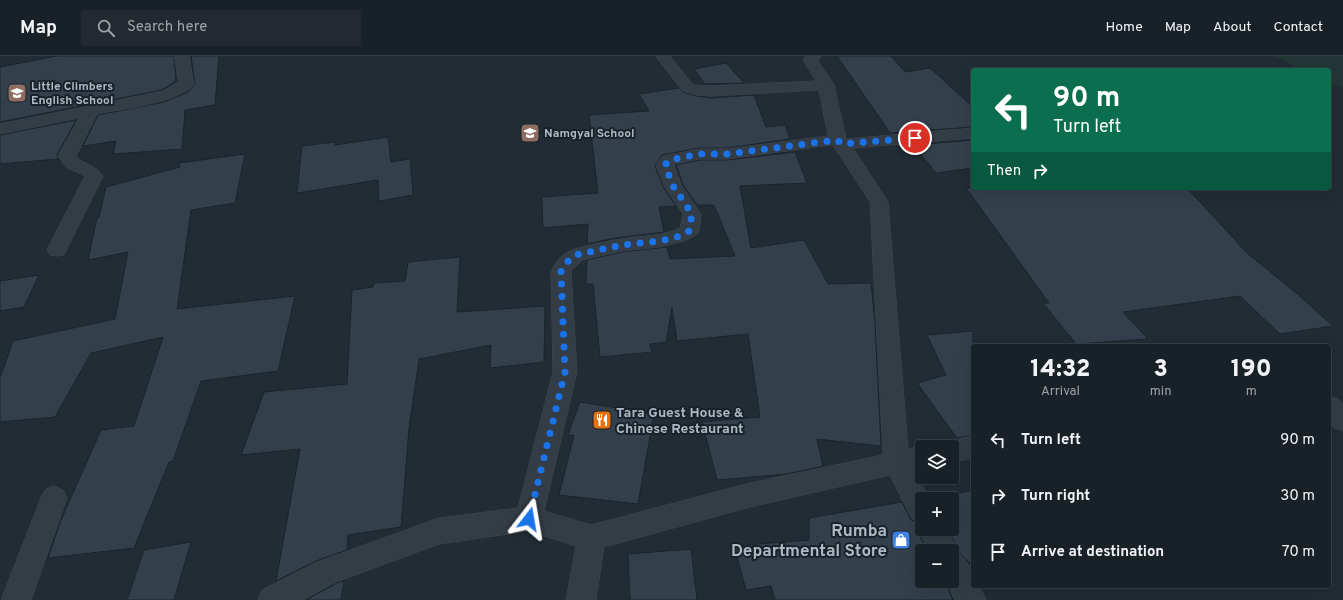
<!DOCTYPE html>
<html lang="en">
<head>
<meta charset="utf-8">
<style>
  :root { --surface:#192128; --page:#222930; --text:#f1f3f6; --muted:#9fa3a8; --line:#373e45 }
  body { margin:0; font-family:Overpass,sans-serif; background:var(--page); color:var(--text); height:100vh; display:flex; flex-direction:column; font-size:15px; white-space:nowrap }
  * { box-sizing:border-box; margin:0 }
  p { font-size:13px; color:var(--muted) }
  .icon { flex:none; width:22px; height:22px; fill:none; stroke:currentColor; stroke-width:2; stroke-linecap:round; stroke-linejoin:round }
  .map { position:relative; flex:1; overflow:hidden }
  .drawer { position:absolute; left:971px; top:288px; width:360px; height:244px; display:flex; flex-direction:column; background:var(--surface); border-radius:4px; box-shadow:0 4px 16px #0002,0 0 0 1px var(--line) }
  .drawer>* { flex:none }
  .hud { position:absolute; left:971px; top:12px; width:360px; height:122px; border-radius:4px; box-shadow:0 4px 16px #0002,0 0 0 1px var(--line); background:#0b6e4f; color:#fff; overflow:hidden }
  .controls { position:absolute; left:915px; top:384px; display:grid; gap:8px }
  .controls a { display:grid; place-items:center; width:44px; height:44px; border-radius:4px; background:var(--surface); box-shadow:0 4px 16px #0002,0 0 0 1px var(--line); font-size:20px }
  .pin { position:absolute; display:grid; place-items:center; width:34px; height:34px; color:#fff; margin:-17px; border:2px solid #fff; border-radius:50%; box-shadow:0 1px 4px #0007 }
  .me { position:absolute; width:44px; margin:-22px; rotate:14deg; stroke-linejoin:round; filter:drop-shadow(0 0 3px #0008) }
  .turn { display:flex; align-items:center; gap:14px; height:84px; padding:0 16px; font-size:18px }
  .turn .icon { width:52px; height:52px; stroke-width:2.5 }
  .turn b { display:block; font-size:28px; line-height:34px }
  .then { display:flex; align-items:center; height:38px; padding:0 16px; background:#0003; gap:8px; font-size:15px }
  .eta { display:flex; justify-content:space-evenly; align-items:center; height:68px; text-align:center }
  .eta b { font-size:24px; font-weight:800; line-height:28px }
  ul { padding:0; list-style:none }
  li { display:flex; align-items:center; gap:12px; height:56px; padding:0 16px }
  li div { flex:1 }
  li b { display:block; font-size:15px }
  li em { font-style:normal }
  header { display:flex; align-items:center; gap:24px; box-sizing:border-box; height:56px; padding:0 20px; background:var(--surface); border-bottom:1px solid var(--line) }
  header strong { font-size:19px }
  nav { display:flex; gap:22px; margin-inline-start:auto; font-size:14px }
  .search { width:280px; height:36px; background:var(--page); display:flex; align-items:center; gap:10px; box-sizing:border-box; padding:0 14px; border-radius:4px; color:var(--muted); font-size:15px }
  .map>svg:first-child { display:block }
  .green { fill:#223636 }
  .building { fill:#33404c; stroke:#1b242c }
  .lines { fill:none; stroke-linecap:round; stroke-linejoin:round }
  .minor-casing { stroke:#404952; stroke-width:1 }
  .minor { fill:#343d46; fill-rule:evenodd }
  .route { stroke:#1a73e8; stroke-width:7; stroke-dasharray:0 12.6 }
  .labels { text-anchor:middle; stroke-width:4; stroke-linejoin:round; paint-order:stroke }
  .far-poi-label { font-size:12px; font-weight:bold; fill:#aeb8c3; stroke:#19222a; text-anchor:start }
  .poi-label { font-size:14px; font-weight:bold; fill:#aeb8c3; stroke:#19222a; text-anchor:start }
  .near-poi-label { font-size:17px; font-weight:bold; fill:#aeb8c3; stroke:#19222a; text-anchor:end }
</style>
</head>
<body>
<header>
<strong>Map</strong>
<div class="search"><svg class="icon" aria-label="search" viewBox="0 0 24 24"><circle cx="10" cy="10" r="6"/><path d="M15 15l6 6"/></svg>Search here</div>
<nav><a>Home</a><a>Map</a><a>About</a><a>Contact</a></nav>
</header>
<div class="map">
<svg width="1343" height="544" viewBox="0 0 1343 544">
  <rect width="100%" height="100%" fill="#212c35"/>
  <!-- green -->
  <polygon class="green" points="1275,0 1343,0 1343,32 1329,29 1329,14 1301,14"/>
  <!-- building -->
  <g class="building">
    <polygon points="57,0 174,0 176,25 162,34 0,66 0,11"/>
    <polygon points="191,0 219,0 215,49 185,54 182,93 113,98 116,85 83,90 98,59 164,46 188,36 195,28"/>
    <polygon points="837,0 891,0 905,16 930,12 973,51 973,71 890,77"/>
    <polygon points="726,7 744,27 703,28 705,28 694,13"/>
    <polygon points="679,32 683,36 696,40 712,42 754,39 766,71 785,69 790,83 727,92 699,92 662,99 655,110 663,131 676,150 659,151 664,176 615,182 587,188 588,168 543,172 542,141 598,137 589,59 649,55 639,38"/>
    <polygon points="76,64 57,99 58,103 0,108 0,79"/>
    <polygon points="388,81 391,106 410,103 413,139 379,145 378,124 297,137 302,90 335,86 335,89"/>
    <polygon points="973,84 973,112 936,117 913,89"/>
    <polygon points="795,96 807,127 740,130 751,192 804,184 828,228 871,227 875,268 881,390 817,383 823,410 787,418 717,424 702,366 760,361 748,278 677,285 672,251 666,286 650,288 652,296 600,301 593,228 586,228 587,204 622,196 667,191 670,203 735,200 714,149 697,149 683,129 676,109 699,104 727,104"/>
    <polygon points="245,98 235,147 191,154 177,253 295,240 278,315 201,325 173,405 169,406 134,492 48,502 61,464 101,374 134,370 163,281 91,297 55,361 0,366 0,322 13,285 115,263 128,196 88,204 97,162 99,161 106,131 180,111 179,107"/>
    <polygon points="966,132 1187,132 1248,198 1294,235 1333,270 1280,278 1240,240 1123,256 1148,283 1076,288 1043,247 1049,247"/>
    <polygon points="460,201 457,256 545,250 544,306 490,312 491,289 419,303 409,372 401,471 348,479 347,494 316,505 276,525 300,393 241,399 264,336 347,328 352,234 373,231 374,227 405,225 408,206"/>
    <polygon points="39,219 24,251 0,255 0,225"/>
    <polygon points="973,275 973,379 957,382 917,327 946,319 927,279"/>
    <polygon points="580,346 654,358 638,448 559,439 574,379 568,379"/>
    <polygon points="973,434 973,518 969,506 959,496 949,473 952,473 952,443 933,443"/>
    <polygon points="902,446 911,464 919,467 917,474 927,495 922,495 922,525 944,525 953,544 775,544 771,530 746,534 734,490 809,484 809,462"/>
    <polygon points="191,486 174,544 127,544 144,494"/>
    <polygon points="691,493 697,544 630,544 628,498"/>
    <polygon points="344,525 341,544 306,544 337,527"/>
  </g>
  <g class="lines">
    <!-- minor casing -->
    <g class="minor-casing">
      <g id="minor">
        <path d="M 175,0 L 189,0 L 194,28 C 180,47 120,53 97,58 L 76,100 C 82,109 94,107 103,120 L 64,199 L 57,200 L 50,199 L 47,194 L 85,120 L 66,111 L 58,100 L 79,62 L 0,78 L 0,68 L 163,35 L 178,26 Z"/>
        <path d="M 656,0 L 670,0 L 693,29 L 712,30 L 816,25 L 803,4 L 806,0 L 821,0 L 818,5 L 834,29 L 846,83 L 973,72 L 973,82 L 853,92 L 888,146 L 908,393 L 922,390 L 924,391 L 922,391 L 922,412 L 914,414 L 930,443 L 922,443 L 922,473 L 947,473 L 958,495 L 957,497 C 969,502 973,519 973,530 L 979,530 L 986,544 L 955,544 L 945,525 L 952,525 L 952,495 L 929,495 L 918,473 L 921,466 L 912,463 L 890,419 L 750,451 L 604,491 L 596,544 L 566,544 L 576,490 L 529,475 L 439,488 L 336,526 L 303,544 L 258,544 L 262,534 L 317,506 L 439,462 L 518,452 L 553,316 L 551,215 C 557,205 563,196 575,193 C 590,189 606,185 621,183 C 641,179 661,181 680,172 L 683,158 L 664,130 L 656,109 L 663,100 L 699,93 L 727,93 L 828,80 L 819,34 L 712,40 L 696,39 L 683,35 ZM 833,89 L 870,146 L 883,399 L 750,427 L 591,469 L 544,455 L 577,316 L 571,215 L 582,204 L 622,195 L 659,191 L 684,185 L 696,179 L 699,175 L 701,158 L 682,130 L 674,109 L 675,108 L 699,103 L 727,103 Z"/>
        <polygon points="1329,340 1338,343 1343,349 1343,375 1334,372 1329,366"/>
        <polygon points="973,380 973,402 952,406 952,391 941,391 943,387"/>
        <polygon points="54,430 63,434 67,442 31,544 1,544 41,442 45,434"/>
      </g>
    </g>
    <!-- minor -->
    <use href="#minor" class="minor"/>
  </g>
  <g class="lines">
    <!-- route -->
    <polyline class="route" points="529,463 565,316 561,215 566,207 575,199 622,189 659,185 677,181 689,175 692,158 673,130 665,109 670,104 699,98 727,98 837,84 842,88 915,82"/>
  </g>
  <!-- icons -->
  <defs>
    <g id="school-square" transform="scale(1)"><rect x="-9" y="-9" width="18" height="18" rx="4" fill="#8d6e63" stroke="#19222a"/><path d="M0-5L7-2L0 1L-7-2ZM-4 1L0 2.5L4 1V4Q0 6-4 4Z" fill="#fff"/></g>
    <g id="restaurant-square" transform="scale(1)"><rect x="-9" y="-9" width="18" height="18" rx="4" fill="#e8710a" stroke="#19222a"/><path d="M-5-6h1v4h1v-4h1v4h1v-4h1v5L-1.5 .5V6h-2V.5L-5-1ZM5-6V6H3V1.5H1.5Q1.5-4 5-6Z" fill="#fff"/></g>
    <g id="shop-square" transform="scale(1)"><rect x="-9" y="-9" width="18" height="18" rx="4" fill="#3f7fe0" stroke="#19222a"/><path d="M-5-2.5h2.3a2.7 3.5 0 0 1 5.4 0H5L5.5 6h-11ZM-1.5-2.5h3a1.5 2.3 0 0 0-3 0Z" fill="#fff"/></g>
  </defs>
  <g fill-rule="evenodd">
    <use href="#school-square" x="17" y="37"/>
    <use href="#school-square" x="530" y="77"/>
    <use href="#restaurant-square" x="602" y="364"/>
    <use href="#shop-square" x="901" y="484"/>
  </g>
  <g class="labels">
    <!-- far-poi labels -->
    <g class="far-poi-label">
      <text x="31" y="34">Little Climbers<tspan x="31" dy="14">English School</tspan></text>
      <text x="544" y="81">Namgyal School</text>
    </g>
    <!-- poi labels -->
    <g class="poi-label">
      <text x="616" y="361">Tara Guest House &amp;<tspan x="616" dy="16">Chinese Restaurant</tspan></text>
    </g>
    <!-- near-poi labels -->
    <g class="near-poi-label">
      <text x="887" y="480">Rumba<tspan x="887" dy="20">Departmental Store</tspan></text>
    </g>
  </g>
</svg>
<div class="controls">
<a><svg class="icon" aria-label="layers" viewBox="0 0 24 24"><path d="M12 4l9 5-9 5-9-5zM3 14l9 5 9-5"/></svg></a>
<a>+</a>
<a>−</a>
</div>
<div class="pin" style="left:915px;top:82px;background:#d93025"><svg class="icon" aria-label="arrive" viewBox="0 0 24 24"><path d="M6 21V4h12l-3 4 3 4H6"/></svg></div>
<svg class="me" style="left:529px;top:463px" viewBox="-20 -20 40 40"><path d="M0-17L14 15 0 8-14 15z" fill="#1a73e8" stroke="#fff" stroke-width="4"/></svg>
<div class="hud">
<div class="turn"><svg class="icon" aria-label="left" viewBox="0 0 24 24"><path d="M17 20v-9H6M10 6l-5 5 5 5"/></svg><div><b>90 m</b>Turn left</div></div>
<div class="then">Then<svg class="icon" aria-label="right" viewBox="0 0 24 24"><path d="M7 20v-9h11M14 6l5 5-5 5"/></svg></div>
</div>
<section class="drawer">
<div class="eta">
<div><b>14:32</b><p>Arrival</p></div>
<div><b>3</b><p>min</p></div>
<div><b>190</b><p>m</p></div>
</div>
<ul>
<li><svg class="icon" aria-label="left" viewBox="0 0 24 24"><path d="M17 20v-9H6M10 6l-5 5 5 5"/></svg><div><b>Turn left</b></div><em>90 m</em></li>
<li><svg class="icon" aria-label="right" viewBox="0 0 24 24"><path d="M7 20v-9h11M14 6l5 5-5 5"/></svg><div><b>Turn right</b></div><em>30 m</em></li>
<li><svg class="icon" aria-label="arrive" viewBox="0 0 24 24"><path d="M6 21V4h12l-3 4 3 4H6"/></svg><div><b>Arrive at destination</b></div><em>70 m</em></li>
</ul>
</section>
</div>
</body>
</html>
